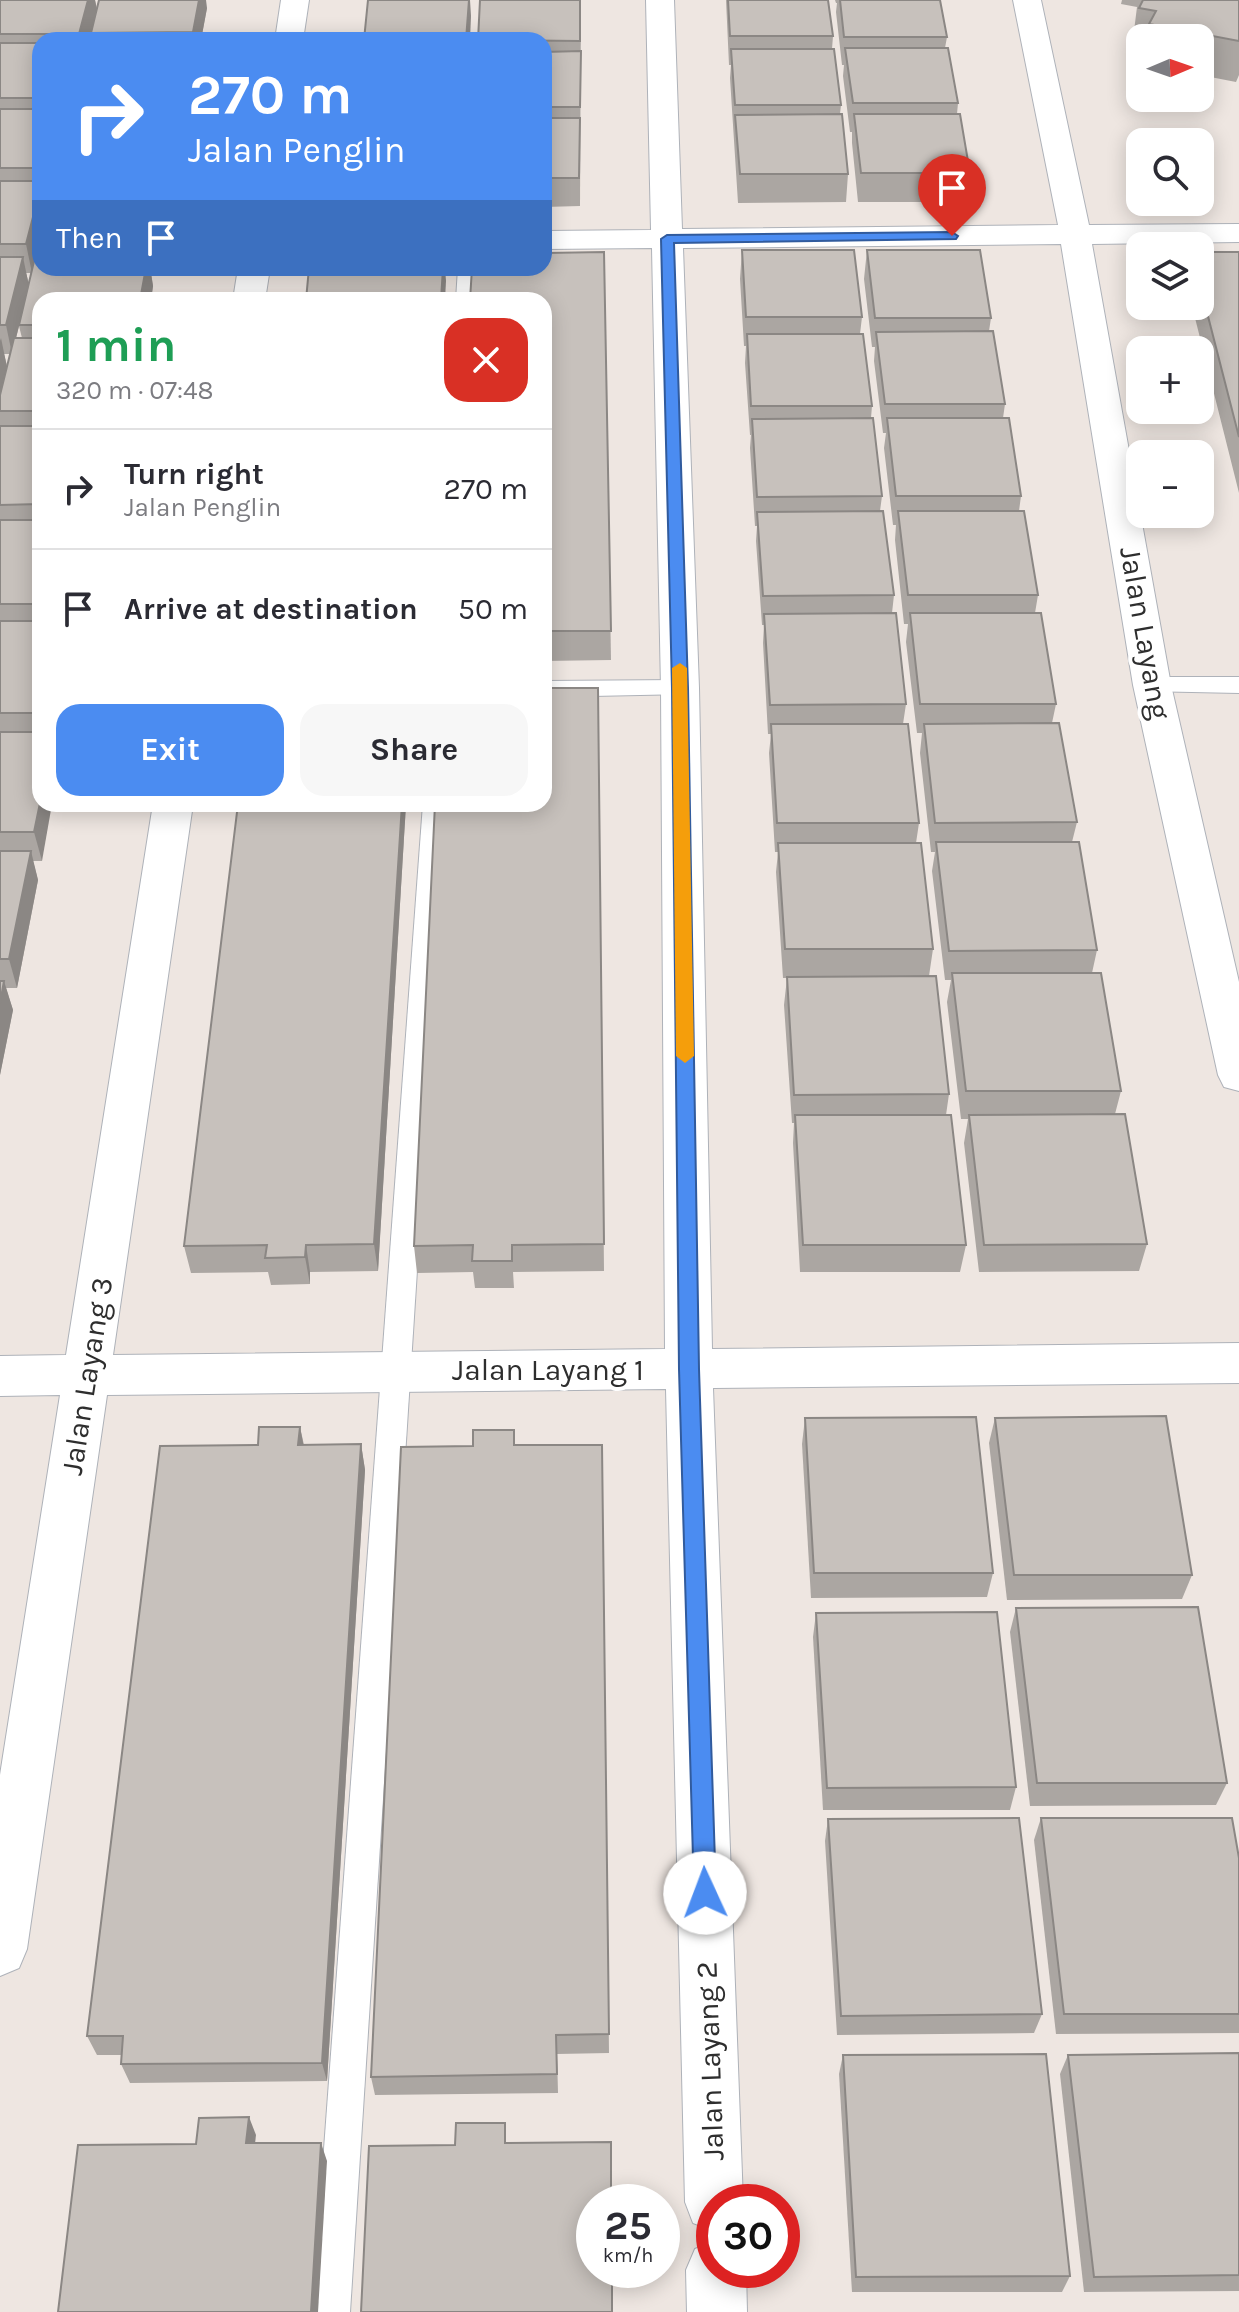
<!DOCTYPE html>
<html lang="en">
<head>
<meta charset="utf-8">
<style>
  :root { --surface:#fff; --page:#f7f7f7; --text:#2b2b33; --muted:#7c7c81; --line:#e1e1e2; --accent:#4b8cf1 }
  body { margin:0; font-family:Karla,sans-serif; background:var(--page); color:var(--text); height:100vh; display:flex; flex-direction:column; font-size:30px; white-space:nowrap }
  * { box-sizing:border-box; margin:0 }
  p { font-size:26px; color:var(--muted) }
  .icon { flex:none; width:44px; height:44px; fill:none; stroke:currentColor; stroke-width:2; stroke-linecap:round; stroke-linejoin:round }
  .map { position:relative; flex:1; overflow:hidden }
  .panel { position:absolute; left:32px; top:292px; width:520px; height:520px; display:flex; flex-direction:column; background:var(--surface); border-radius:24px; box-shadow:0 4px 20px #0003 }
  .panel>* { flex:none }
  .hud { position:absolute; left:32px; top:32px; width:520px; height:244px; border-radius:24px; box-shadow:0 4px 20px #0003; background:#4b8cf1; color:#fff; overflow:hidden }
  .needle { width:52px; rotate:88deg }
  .buttons { position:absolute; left:1126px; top:24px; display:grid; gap:16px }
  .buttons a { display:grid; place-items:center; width:88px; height:88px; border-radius:16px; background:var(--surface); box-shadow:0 4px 20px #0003; font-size:40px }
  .speed { position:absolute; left:576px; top:2184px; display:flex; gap:16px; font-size:40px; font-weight:700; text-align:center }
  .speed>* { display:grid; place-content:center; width:104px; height:104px; border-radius:50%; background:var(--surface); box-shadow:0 4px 20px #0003; line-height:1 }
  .speed small { font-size:20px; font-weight:400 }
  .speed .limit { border:12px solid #d22; background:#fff; color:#111 }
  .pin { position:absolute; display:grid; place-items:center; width:68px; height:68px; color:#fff; margin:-82px -34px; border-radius:50% 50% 50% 0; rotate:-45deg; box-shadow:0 0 8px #0007 }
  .pin .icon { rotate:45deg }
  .me { position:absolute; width:88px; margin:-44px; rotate:358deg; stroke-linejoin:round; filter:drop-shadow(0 0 6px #0008) }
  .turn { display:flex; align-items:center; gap:28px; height:168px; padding:0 24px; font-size:36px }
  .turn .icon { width:104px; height:104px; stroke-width:2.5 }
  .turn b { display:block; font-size:56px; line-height:68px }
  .then { display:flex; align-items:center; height:76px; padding:0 24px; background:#0003; gap:16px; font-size:30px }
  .round { display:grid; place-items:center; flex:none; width:84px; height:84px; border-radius:24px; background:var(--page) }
  .head { display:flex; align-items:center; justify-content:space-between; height:136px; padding:0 24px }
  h1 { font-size:48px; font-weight:700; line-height:60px; color:#1e9e55 }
  .action { display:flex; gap:16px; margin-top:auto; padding:16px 24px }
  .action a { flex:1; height:92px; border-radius:24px; background:var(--accent); color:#fff; font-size:32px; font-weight:700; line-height:92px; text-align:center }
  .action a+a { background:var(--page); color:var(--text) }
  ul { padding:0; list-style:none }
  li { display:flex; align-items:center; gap:24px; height:120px; padding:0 24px; border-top:2px solid var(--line) }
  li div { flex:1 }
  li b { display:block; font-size:30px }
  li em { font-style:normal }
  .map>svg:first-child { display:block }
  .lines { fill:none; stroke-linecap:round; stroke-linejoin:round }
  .lane-casing { stroke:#aeb2b9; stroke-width:2 }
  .street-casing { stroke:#aeb2b9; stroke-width:2 }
  .lane { fill:#fff; fill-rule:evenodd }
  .street { fill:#fff; fill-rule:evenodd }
  .wall { fill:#aba6a2; fill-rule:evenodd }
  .shaded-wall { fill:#8b8784 }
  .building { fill:#c7c1bc; stroke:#8b8784; stroke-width:2 }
  .route { fill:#4b8cf1; stroke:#315b9d; stroke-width:2 }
  .slow { fill:#f59e0b }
  .labels { text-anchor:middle; stroke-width:8; stroke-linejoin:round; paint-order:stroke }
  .street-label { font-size:30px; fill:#2e2e2e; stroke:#fff }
</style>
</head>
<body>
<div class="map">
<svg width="1239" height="2312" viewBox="0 0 1239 2312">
  <rect width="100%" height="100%" fill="#eee6e1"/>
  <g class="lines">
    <!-- lane casing -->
    <g class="lane-casing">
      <g id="lane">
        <polygon points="458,268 478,268 476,300 456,300"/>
        <polygon points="1152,677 1239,677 1239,693 1144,691 1140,685 1144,679"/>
        <polygon points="680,680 688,682 692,688 688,694 544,697 544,681"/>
        <polygon points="423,804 447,804 350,2312 312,2312"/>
      </g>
    </g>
    <!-- street casing -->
    <g class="street-casing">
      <g id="street">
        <polygon points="281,0 309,0 303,40 275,40"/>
        <polygon points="646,0 674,0 682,229 1058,225 1013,0 1041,0 1089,225 1239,224 1239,242 1092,244 1171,685 1239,982 1239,1091 1224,1087 1218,1075 1133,685 1061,244 683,248 699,688 712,1349 1239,1343 1239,1383 713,1388 743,2202 714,2202 714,2231 693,2223 685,2202 666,1389 107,1395 27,1949 19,1968 0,1976 0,1775 60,1395 0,1396 0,1356 66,1355 153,804 193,804 113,1355 665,1349 661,688 652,248 544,249 544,231 651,230"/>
        <polygon points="238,268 270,268 265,300 233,300"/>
        <polygon points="714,2241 714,2270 746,2270 747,2312 687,2312 686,2270 695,2249"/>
      </g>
    </g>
    <!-- lane -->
    <use href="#lane" class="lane"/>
    <!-- street -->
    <use href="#street" class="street"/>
  </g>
  <!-- wall -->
  <g class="wall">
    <path d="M 0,0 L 95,0 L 97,9 L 207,8 L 201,40 L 92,40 L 91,34 L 90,40 L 40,40 L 40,251 L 39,246 L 36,257 L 40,268 L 157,268 L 156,272 L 151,272 L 153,286 L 151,300 L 40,300 L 40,804 L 42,861 L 33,861 L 38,880 L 17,988 L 6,988 L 13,1010 L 0,1075 ZM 26,273 L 31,273 L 29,284 ZM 19,326 L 22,338 L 16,338 ZM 4,354 L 10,354 L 7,366 Z"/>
    <polygon points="581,0 580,206 544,207 544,40"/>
    <polygon points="726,0 828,0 833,36 832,49 841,105 840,114 848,174 846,202 738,203 730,78 731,65 729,65"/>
    <polygon points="835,0 940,0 947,37 945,48 958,103 957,114 970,173 966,202 858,202 852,143 852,132 850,132 843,76 844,65 842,65 836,12 837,3 836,3"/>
    <polygon points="1122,0 1239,0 1239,75 1236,82 1200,75 1200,38 1140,38 1140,48 1132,47 1137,7 1121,4"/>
    <polygon points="742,250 862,317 860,334 872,406 871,418 882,496 880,511 894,595 892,613 906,704 903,724 919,823 916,843 933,949 929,976 949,1094 946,1115 966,1245 960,1272 800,1272 793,1143 794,1123 792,1123 784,1005 787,978 783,978 776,872 778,852 775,852 769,753 771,734 768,734 763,643 764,625 762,625 756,541 757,526 755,526 750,448 751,435 750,435 745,363 746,346 744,346 740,279"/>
    <polygon points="867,250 991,318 989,331 1005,404 1003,418 1021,496 1019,511 1038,595 1035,613 1056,704 1052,723 1077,822 1072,842 1097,950 1092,973 1121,1091 1115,1114 1147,1244 1139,1271 979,1272 964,1143 968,1119 961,1119 947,1002 951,980 945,980 932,871 935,852 931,852 920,753 922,733 917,733 906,642 908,624 904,624 895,540 896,525 893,525 884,448 886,433 883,433 874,361 875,347 872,347 864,279"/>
    <polygon points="604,252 611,660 544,661 544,300 546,253"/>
    <polygon points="1200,252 1239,252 1239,493 1192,306 1200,306"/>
    <polygon points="598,688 604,1271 513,1272 514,1288 475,1288 473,1272 417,1273 414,1246"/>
    <polygon points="406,804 378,1271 310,1272 310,1284 271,1285 268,1272 191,1273 184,1246"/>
    <polygon points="805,1418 993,1573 987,1597 811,1598 802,1444"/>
    <polygon points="995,1418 1192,1575 1182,1599 1007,1600 989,1443"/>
    <polygon points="300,1427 304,1445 361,1444 365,1470 327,2081 130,2083 121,2064 122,2055 97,2055 87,2036 258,1445"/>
    <polygon points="515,1445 602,1445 609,2053 557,2054 558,2093 375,2095 371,2077"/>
    <polygon points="1016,1608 1227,1783 1216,1805 1030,1806 1010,1632"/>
    <polygon points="816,1613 1016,1787 1010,1810 823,1810 813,1637"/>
    <polygon points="1041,1818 1239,1858 1239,2033 1056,2034 1034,1840"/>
    <polygon points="828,1819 1042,2014 1034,2033 837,2035 825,1841"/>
    <polygon points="1239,2053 1239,2291 1084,2292 1060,2074 1068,2055"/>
    <polygon points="843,2055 1070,2276 1062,2292 852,2292 839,2074"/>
  </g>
  <!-- shaded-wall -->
  <g class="shaded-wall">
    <polygon points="88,0 95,0 97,10 90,40 80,40 79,34"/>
    <polygon points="199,0 206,0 207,8 201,40 194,40 193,32"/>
    <polygon points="469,0 470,0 471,16 470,40 466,40"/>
    <polygon points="40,190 40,242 38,244 32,273 26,244"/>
    <polygon points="23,257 29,286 12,354 6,325"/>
    <polygon points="146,268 150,268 153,286 151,300 140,300"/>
    <polygon points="443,268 445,268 446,281 445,300 441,300"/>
    <polygon points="1,338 7,367 0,396 0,341"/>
    <polygon points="40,804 52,804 42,861 34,832"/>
    <polygon points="402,804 406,804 378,1271 374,1244"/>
    <polygon points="31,851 38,880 17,988 9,959"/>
    <polygon points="4,981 13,1010 0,1075 0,1003"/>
    <polygon points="306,1245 310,1272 310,1284 305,1257"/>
    <polygon points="300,1427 305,1453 298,1445"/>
    <polygon points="361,1444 365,1470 327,2081 322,2063"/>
    <polygon points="249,2117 256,2135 253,2161 246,2143"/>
    <polygon points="321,2143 327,2161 318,2312 311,2312"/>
  </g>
  <!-- building -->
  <g class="building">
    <polygon points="0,0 88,0 79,34 0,34"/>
    <polygon points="99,0 199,0 193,32 91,33"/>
    <polygon points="368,0 469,0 466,40 364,40"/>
    <polygon points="480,0 580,0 580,41 478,40"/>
    <polygon points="728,0 828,0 833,36 730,36"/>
    <polygon points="840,0 940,0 947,37 844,37"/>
    <polygon points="1143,0 1239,0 1239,41 1149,24 1156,11 1139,8"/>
    <rect x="0" y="43" width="40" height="55"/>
    <polygon points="845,48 948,48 958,103 853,103"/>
    <polygon points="731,49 834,49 841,105 735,105"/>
    <polygon points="581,51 580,107 544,107 544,52"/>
    <rect x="0" y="109" width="40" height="59"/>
    <polygon points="842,114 848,174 740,174 735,115"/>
    <polygon points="854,114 960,114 970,173 861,173"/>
    <polygon points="544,118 580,118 579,178 544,178"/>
    <polygon points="0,181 40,181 40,190 26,244 0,244"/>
    <polygon points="544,246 546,246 546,253 604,252 611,631 544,631 544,300 470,300 472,268 544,268"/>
    <polygon points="742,250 854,250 862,317 746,317"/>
    <polygon points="867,250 980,250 991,318 875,318"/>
    <polygon points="1200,252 1239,252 1239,437 1200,285"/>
    <polygon points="0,257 23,257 6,325 0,325"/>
    <polygon points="35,257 40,257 40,268 146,268 140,300 40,300 40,325 19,325"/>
    <polygon points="309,268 443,268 441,300 306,300"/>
    <polygon points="993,331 1005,404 885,404 876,332"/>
    <polygon points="747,334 863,334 872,406 751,406"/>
    <polygon points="14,338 40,338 40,411 0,411 0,395"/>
    <polygon points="873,418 882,496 757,497 752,419"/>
    <polygon points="887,418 1009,418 1021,496 896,496"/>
    <polygon points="0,426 40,426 40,504 0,505"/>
    <polygon points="883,511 894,595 763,596 757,512"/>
    <polygon points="898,511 1024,511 1038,595 908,595"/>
    <rect x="0" y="520" width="40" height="84"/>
    <polygon points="896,613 906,704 770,705 764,614"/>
    <polygon points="910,613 1041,613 1056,704 920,704"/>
    <rect x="0" y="621" width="40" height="92"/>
    <polygon points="544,688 598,688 604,1244 512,1245 512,1261 472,1261 473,1245 414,1246 435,804 544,804"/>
    <polygon points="1059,723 1077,822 935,823 924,724"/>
    <polygon points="771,724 908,724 919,823 777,823"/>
    <polygon points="0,732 40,732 40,803 34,832 0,832"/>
    <polygon points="238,804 402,804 374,1244 306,1245 305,1257 265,1258 267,1245 184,1246"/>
    <polygon points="936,842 1079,842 1097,950 949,951"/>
    <polygon points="778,843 921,843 933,949 785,949"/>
    <polygon points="0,851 31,851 9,959 0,959"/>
    <polygon points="952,973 1101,973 1121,1091 966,1091"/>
    <polygon points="936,976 949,1094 794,1095 787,977"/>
    <polygon points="0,981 4,981 0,1003"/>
    <polygon points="1125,1114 1147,1244 984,1245 969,1115"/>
    <polygon points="795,1115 951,1115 966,1245 803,1245"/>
    <polygon points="1166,1416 1192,1575 1014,1575 995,1418"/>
    <polygon points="976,1417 993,1573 814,1573 805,1418"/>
    <polygon points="259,1427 300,1427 298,1445 361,1444 322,2063 121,2064 123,2036 87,2036 160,1446 258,1445"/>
    <polygon points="473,1430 514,1430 514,1445 602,1445 609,2034 556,2035 557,2074 371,2077 401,1447 473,1446"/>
    <polygon points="1198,1607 1227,1783 1037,1783 1016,1608"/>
    <polygon points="997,1612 1016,1787 827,1788 816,1613"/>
    <polygon points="1019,1818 1042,2014 841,2016 828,1819"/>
    <polygon points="1041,1818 1232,1818 1239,1858 1239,2014 1064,2014"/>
    <polygon points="1239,2053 1239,2275 1094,2277 1068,2055"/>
    <polygon points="1046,2054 1070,2276 856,2277 843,2055"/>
    <polygon points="249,2117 246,2143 321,2143 311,2312 58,2312 78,2145 196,2144 199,2118"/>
    <polygon points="456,2123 505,2123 505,2143 611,2142 611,2202 594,2202 594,2270 612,2270 612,2312 361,2312 369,2146 455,2145"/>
  </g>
  <!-- route -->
  <polygon class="route" points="952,232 958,236 956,239 674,243 688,688 699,1369 716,1893 713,1901 705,1904 697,1901 694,1893 679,1369 672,688 661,239 667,235"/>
  <!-- slow -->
  <polygon class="slow" points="680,663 687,668 694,1056 685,1063 676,1056 672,668"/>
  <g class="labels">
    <!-- street labels -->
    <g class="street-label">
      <text transform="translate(1145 633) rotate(80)" y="10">Jalan Layang</text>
      <text x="548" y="1380">Jalan Layang 1</text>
      <text transform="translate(87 1376) rotate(-81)" y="10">Jalan Layang 3</text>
      <text transform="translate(710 2061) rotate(-92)" y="10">Jalan Layang 2</text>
    </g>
  </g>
</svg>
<div class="buttons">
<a><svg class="needle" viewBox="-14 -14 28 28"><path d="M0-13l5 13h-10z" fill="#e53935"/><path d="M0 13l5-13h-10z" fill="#7c7c81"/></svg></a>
<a><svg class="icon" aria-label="search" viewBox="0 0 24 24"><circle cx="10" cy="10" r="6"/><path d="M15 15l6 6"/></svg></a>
<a><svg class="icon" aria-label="layers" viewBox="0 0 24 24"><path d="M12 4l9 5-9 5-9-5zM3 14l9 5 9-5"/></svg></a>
<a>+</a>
<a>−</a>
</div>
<div class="speed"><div>25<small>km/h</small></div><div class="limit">30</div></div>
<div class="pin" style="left:952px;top:236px;background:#d93025"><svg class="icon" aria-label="arrive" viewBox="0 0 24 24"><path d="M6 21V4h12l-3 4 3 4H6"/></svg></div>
<svg class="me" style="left:705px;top:1893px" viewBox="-20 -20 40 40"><circle r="19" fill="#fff"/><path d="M0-13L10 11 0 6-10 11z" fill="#4b8cf1"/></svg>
<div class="hud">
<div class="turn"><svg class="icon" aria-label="right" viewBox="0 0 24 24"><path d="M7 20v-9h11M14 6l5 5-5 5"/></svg><div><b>270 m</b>Jalan Penglin</div></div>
<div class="then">Then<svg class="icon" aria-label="arrive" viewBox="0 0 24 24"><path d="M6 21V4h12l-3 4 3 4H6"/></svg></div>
</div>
<section class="panel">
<div class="head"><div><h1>1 min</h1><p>320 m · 07:48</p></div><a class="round" style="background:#d93025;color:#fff"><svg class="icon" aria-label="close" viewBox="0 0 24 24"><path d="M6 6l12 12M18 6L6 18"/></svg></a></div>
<ul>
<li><svg class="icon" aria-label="right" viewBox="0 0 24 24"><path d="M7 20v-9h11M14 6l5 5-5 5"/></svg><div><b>Turn right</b><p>Jalan Penglin</p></div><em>270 m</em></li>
<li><svg class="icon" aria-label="arrive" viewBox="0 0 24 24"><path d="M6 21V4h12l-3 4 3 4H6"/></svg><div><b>Arrive at destination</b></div><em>50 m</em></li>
</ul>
<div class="action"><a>Exit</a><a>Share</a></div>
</section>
</div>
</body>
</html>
